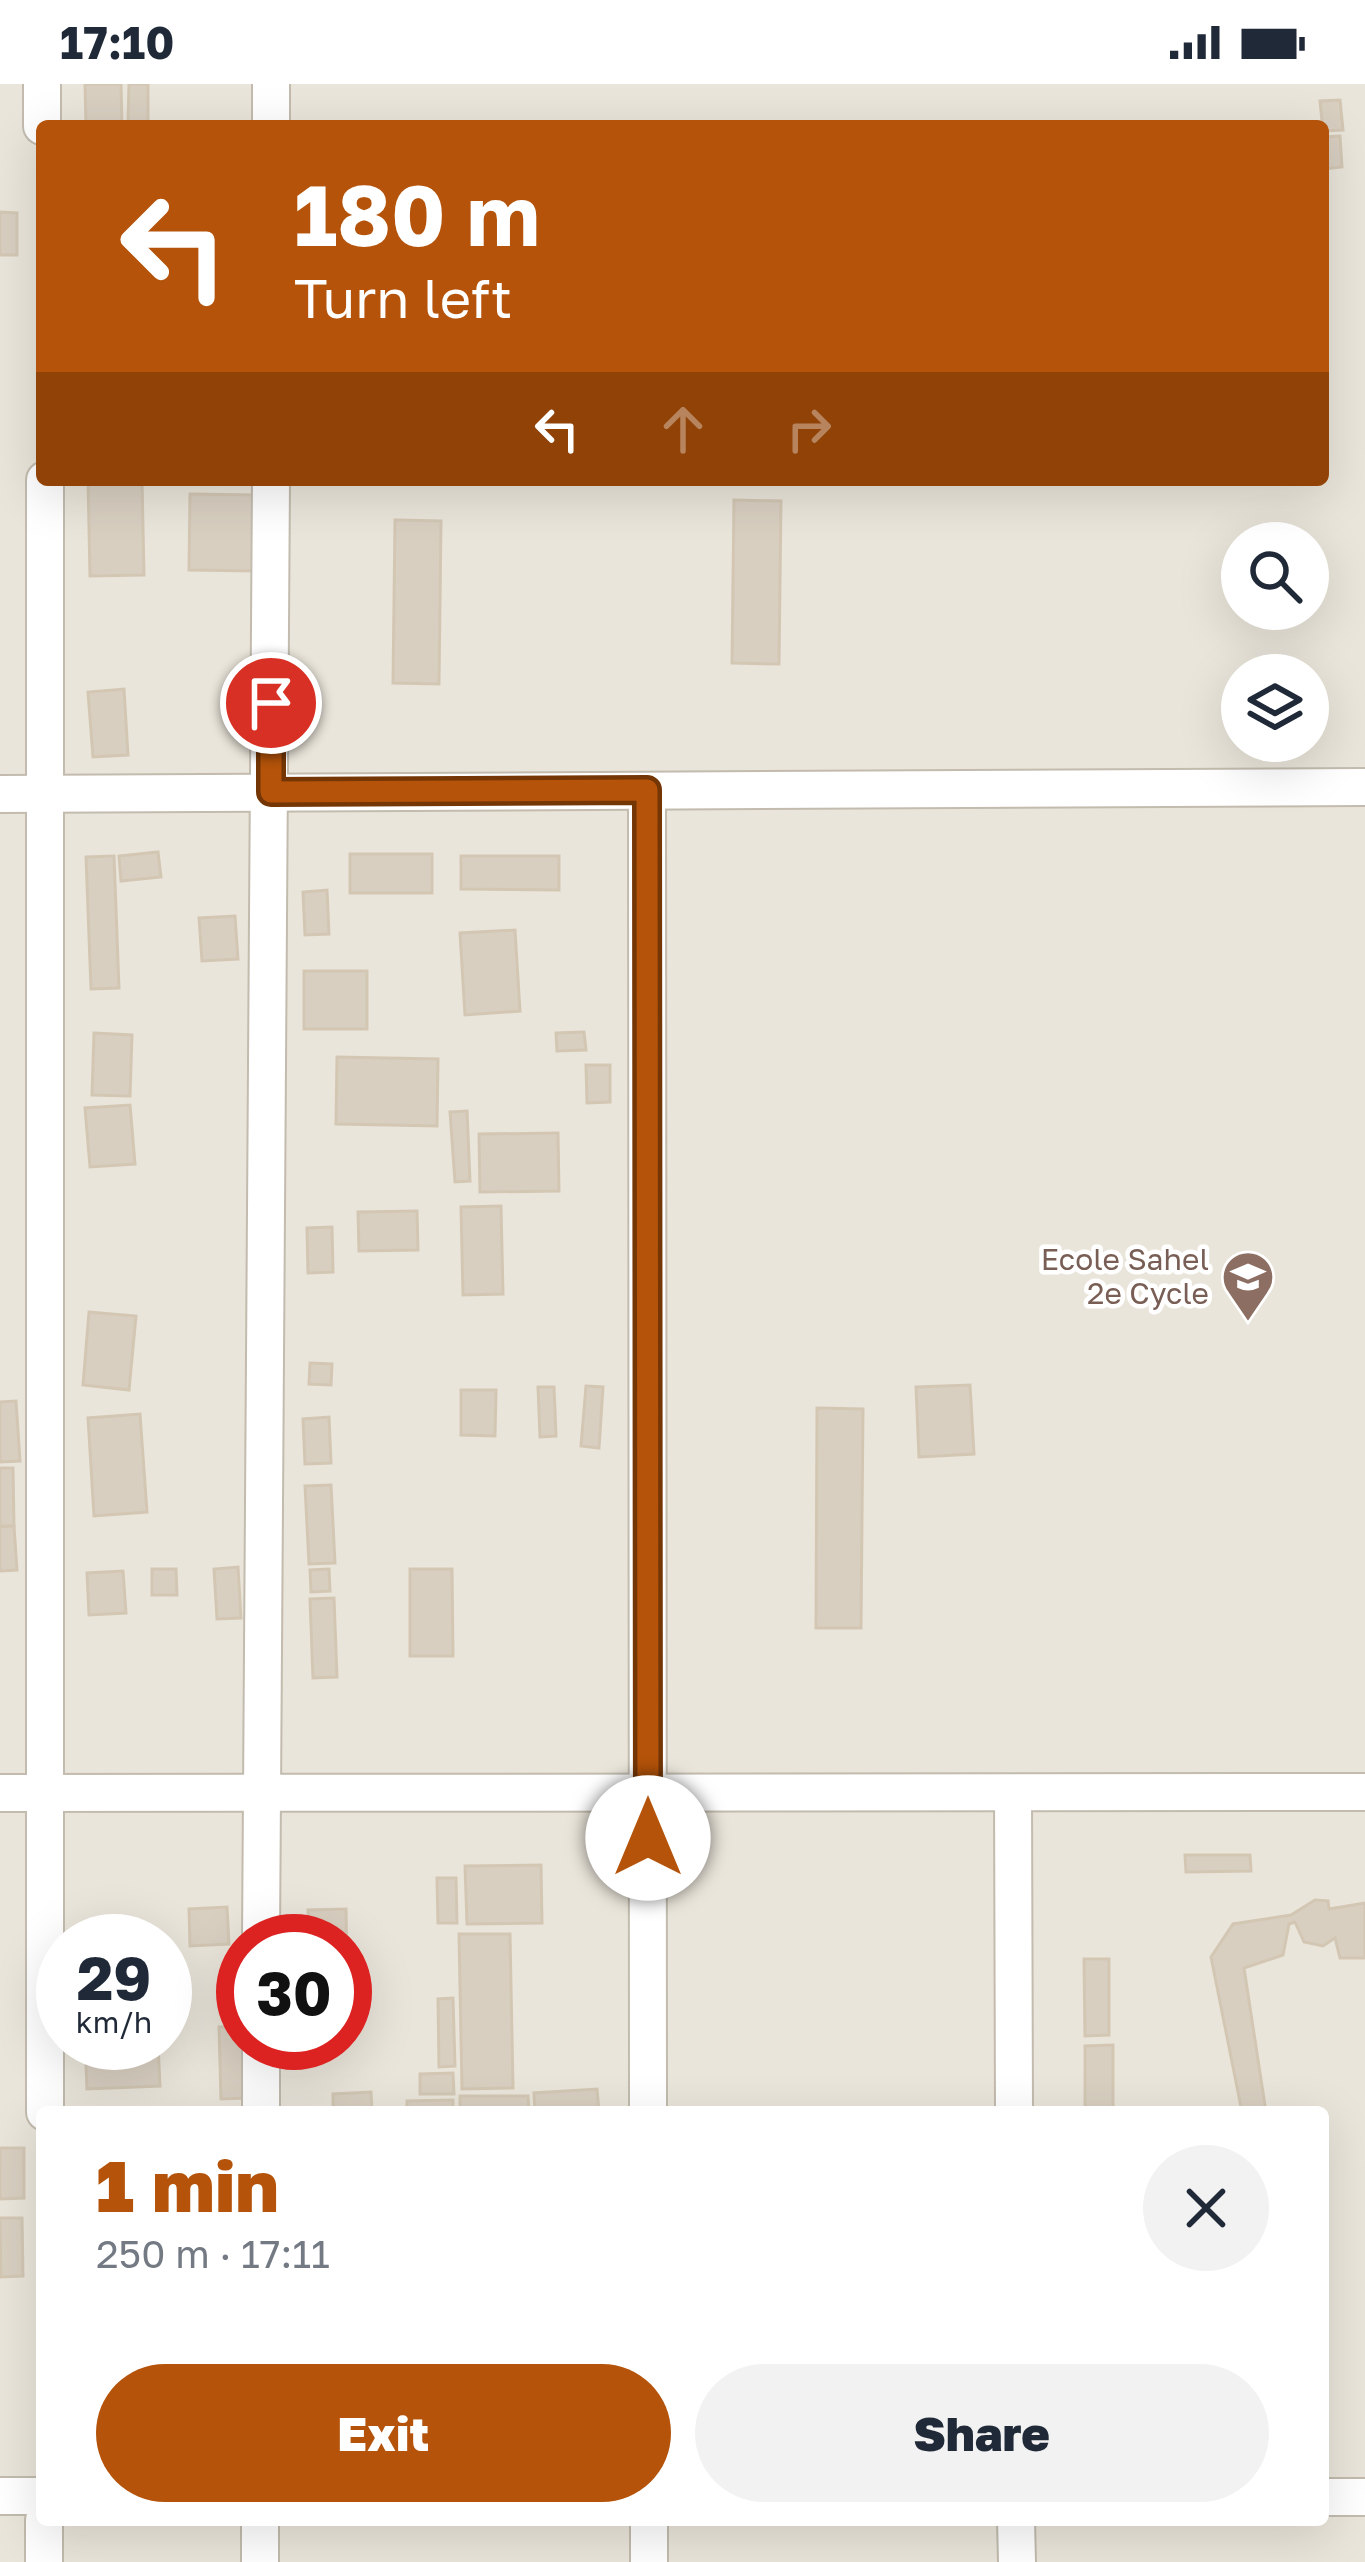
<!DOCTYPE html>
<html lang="en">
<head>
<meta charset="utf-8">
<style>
  :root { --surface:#fff; --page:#f2f2f3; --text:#1f2937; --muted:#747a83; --accent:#b45309 }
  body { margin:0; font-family:"Golos Text",sans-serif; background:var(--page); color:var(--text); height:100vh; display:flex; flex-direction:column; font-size:45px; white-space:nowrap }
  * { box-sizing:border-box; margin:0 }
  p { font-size:39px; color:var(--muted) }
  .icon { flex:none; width:66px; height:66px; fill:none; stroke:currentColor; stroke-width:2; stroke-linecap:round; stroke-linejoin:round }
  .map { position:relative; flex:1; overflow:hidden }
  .panel { position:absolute; left:36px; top:2022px; width:1293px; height:420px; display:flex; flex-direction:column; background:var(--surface); border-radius:12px; box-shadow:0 12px 48px #0002 }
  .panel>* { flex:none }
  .banner { position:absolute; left:36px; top:36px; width:1293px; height:366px; border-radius:12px; box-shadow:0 12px 48px #0002; background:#b45309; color:#fff; overflow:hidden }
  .buttons { position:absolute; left:1221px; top:438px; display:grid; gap:24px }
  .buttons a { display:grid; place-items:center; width:108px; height:108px; border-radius:50%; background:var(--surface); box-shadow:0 12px 48px #0002; font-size:60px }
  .speed { position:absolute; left:36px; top:1830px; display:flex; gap:24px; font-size:60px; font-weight:700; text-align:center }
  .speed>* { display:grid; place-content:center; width:156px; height:156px; border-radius:50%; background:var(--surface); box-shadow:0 12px 48px #0002; line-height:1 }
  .speed small { font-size:30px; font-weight:400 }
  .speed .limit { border:18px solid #d22; background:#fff; color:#111 }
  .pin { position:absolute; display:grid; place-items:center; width:102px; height:102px; color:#fff; margin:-51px; border:6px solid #fff; border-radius:50%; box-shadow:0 3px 12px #0007 }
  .me { position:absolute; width:132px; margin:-66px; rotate:0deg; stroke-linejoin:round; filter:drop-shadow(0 0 9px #0008) }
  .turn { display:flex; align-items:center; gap:42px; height:252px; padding:0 60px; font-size:54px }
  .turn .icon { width:156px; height:156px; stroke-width:2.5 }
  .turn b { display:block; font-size:84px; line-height:102px }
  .lanes { display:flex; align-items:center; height:114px; padding:0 60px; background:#0003; justify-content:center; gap:60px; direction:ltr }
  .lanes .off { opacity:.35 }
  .round { display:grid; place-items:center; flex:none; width:126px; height:126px; border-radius:63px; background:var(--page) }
  .summary { display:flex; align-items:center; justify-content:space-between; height:204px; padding:0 60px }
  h1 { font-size:72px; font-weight:800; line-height:90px; color:var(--accent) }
  .button { display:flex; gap:24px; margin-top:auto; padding:24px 60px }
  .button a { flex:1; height:138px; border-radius:72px; background:var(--accent); color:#fff; font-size:48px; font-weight:800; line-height:138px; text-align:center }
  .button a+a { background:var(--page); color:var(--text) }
  .status { display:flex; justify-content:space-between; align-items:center; height:84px; padding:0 60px; background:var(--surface); direction:ltr }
  .status svg { height:33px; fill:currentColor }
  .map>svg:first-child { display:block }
  .residential { fill:#eae5da; fill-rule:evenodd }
  .building { fill:#d8cfc1; stroke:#d3c7b4; stroke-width:3 }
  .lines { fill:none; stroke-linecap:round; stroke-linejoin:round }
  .minor-casing { stroke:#c2bbae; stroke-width:40 }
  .minor { stroke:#fff; stroke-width:36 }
  .route-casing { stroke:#753606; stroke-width:30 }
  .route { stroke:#b45309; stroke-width:21 }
  .labels { text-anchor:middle; stroke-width:9; stroke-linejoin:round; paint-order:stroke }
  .education-label { font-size:30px; fill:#785e54; stroke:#fff; text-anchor:end }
</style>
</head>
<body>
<div class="status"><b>17:10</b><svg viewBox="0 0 49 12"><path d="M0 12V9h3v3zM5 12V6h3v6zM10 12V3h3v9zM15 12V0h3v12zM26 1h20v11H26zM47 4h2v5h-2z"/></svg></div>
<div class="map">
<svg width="1365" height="2478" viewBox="0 0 1365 2478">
  <rect width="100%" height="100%" fill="#f6f3ec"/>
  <!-- residential -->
  <path class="residential" d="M 0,0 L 1365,0 L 1365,2478 L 0,2478 ZM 42,42 L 1323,42 L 1323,396 L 42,396 ZM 1242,459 L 1308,459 L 1308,525 L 1242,525 ZM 1242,591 L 1308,591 L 1308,657 L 1242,657 ZM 63,1857 L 165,1857 L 165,1959 L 63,1959 ZM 243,1857 L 345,1857 L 345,1959 L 243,1959 ZM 42,2028 L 1323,2028 L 1323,2436 L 42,2436 Z"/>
  <!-- building -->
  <g class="building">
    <polygon points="85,0 121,0 122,42 86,42"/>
    <polygon points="129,0 148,0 148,39 128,38"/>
    <polygon points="1340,16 1343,46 1323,47 1320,17"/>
    <polygon points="1340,52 1342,83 1323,85 1323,53"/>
    <polygon points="0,128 17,129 17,171 0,171"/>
    <polygon points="88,396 142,396 144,491 90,492"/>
    <polygon points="190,410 260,411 258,487 189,486"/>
    <polygon points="734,416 781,417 779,580 732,579"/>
    <polygon points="395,436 441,437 439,600 393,599"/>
    <polygon points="124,605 128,671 93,673 88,608"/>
    <polygon points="158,768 161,793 121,797 119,772"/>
    <rect x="350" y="770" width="82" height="39"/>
    <polygon points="114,772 119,904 91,905 86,773"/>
    <polygon points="461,772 559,772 559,806 461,805"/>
    <polygon points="327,806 329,850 305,851 303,808"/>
    <polygon points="235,832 238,875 202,877 199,834"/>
    <polygon points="515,846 520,927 465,931 460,849"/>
    <rect x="304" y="887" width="63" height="58"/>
    <polygon points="584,948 586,966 557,967 556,949"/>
    <polygon points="94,949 132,951 130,1012 92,1011"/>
    <polygon points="337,973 438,975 437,1042 336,1040"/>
    <polygon points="586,981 610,981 610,1018 587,1019"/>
    <polygon points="130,1021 135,1080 90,1083 85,1024"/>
    <polygon points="467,1027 470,1097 455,1098 450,1028"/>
    <polygon points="558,1049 559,1107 480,1108 479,1050"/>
    <polygon points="501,1122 503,1210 463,1211 461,1123"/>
    <polygon points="417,1127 418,1166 359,1167 358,1128"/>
    <polygon points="332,1143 333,1188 308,1189 307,1144"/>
    <polygon points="89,1228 136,1232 129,1306 83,1301"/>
    <polygon points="310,1279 332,1280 331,1301 309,1300"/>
    <polygon points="970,1301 974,1370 919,1373 916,1303"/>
    <polygon points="586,1302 603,1303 599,1364 581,1362"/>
    <polygon points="538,1303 554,1303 556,1352 540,1353"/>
    <polygon points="461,1306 496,1306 495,1352 461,1351"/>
    <polygon points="16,1317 20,1377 0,1378 0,1318"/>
    <polygon points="817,1324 863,1325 861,1544 816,1544"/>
    <polygon points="140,1330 147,1428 94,1432 88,1334"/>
    <polygon points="329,1333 331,1379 305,1380 303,1335"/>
    <polygon points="0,1384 13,1384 14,1442 0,1442"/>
    <polygon points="331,1401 335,1479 309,1480 305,1402"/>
    <polygon points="14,1442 17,1486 0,1487 0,1443"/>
    <polygon points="238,1483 241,1534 217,1535 214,1485"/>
    <polygon points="152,1485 176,1485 177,1511 152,1511"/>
    <polygon points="329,1485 330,1507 311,1508 310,1486"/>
    <polygon points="410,1485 452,1485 453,1572 410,1572"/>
    <polygon points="123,1487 126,1529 89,1531 87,1489"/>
    <polygon points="334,1514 337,1593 313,1594 310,1515"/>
    <polygon points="1185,1771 1250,1771 1251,1787 1186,1788"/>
    <polygon points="541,1781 542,1839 467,1840 465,1782"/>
    <polygon points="437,1794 456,1794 457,1839 438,1839"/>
    <polygon points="1315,1816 1328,1817 1329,1825 1365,1819 1365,1874 1340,1874 1335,1854 1323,1862 1304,1858 1295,1838 1289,1840 1283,1871 1244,1884 1266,2028 1242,2028 1211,1873 1233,1840 1291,1831"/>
    <polygon points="227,1823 229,1860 190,1862 189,1825"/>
    <polygon points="346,1825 347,1911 345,1911 345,1857 308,1857 308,1826"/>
    <polygon points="459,1850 510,1850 513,2004 462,2005"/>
    <polygon points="1084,1875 1109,1875 1109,1951 1085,1952"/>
    <polygon points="453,1914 455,1982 439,1983 438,1915"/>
    <polygon points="243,1942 249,2014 221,2015 219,1943"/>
    <polygon points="85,1959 158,1959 160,2002 87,2005"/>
    <polygon points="1113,1961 1113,2028 1085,2028 1085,1962"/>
    <polygon points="453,1989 454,2010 420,2010 420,1990"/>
    <polygon points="597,2005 599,2028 535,2028 534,2009"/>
    <polygon points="371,2008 372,2028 333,2028 333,2010"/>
    <polygon points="460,2012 528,2012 529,2028 460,2028"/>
    <polygon points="453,2016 453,2028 407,2028 407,2017"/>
    <polygon points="0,2064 24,2064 24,2114 0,2115"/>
    <polygon points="0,2134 22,2134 23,2192 1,2193"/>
  </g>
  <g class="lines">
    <!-- minor casing -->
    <g class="minor-casing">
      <g id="minor">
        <polyline points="42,0 42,42"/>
        <polyline points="271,0 271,42"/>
        <polyline points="45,396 45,2028"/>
        <polyline points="647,707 648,2028"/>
        <polyline points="0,710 1365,703"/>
        <polyline points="0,1709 1365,1708"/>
        <polyline points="1013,1709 1014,2028"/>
        <polyline points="261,1857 271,396"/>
        <polyline points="261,2028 261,1959"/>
        <polyline points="0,2412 42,2412"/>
        <polyline points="1323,2413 1365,2413"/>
        <polyline points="44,2436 44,2478"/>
        <polyline points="260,2436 260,2478"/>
        <polyline points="649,2436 649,2478"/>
        <polyline points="1016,2436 1017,2478"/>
      </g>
    </g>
    <!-- minor -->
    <use href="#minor" class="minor"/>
  </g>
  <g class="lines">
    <!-- route casing -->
    <g class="route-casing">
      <polyline id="route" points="271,619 271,708 647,706 648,1754"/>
    </g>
    <!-- route -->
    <use href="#route" class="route"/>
  </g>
  <!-- icons -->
  <defs>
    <g id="school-pin" transform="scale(2.7)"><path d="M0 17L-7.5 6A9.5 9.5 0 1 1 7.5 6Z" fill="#8d6e63" stroke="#fff"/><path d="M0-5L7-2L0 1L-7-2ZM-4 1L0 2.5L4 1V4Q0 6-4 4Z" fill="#fff"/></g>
  </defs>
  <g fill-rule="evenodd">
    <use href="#school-pin" x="1248" y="1193"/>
  </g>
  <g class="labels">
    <!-- education labels -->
    <g class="education-label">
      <text x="1209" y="1186">Ecole Sahel<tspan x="1209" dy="34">2e Cycle</tspan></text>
    </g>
  </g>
</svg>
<div class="buttons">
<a><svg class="icon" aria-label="search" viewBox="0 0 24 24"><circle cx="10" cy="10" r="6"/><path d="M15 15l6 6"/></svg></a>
<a><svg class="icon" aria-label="layers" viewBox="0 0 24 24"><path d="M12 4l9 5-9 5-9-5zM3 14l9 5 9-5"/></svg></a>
</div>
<div class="speed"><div>29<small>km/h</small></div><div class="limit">30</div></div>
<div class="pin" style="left:271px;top:619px;background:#d93025"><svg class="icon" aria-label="arrive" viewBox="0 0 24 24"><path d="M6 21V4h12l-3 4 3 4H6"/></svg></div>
<svg class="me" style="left:648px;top:1754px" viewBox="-20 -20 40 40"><circle r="19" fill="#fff"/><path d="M0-13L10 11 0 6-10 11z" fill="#b45309"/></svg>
<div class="banner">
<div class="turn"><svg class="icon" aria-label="left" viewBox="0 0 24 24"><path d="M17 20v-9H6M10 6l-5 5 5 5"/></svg><div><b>180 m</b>Turn left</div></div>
<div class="lanes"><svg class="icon" aria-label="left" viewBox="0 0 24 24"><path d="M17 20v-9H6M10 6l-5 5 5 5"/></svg><svg class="icon off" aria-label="ahead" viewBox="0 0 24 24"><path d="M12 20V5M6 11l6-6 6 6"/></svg><svg class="icon off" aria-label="right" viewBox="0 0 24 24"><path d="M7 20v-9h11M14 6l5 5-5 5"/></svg></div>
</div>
<section class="panel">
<div class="summary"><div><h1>1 min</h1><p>250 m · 17:11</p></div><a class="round"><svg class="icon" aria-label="close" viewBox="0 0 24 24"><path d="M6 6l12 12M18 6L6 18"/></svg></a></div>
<div class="button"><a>Exit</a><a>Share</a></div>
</section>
</div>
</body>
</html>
